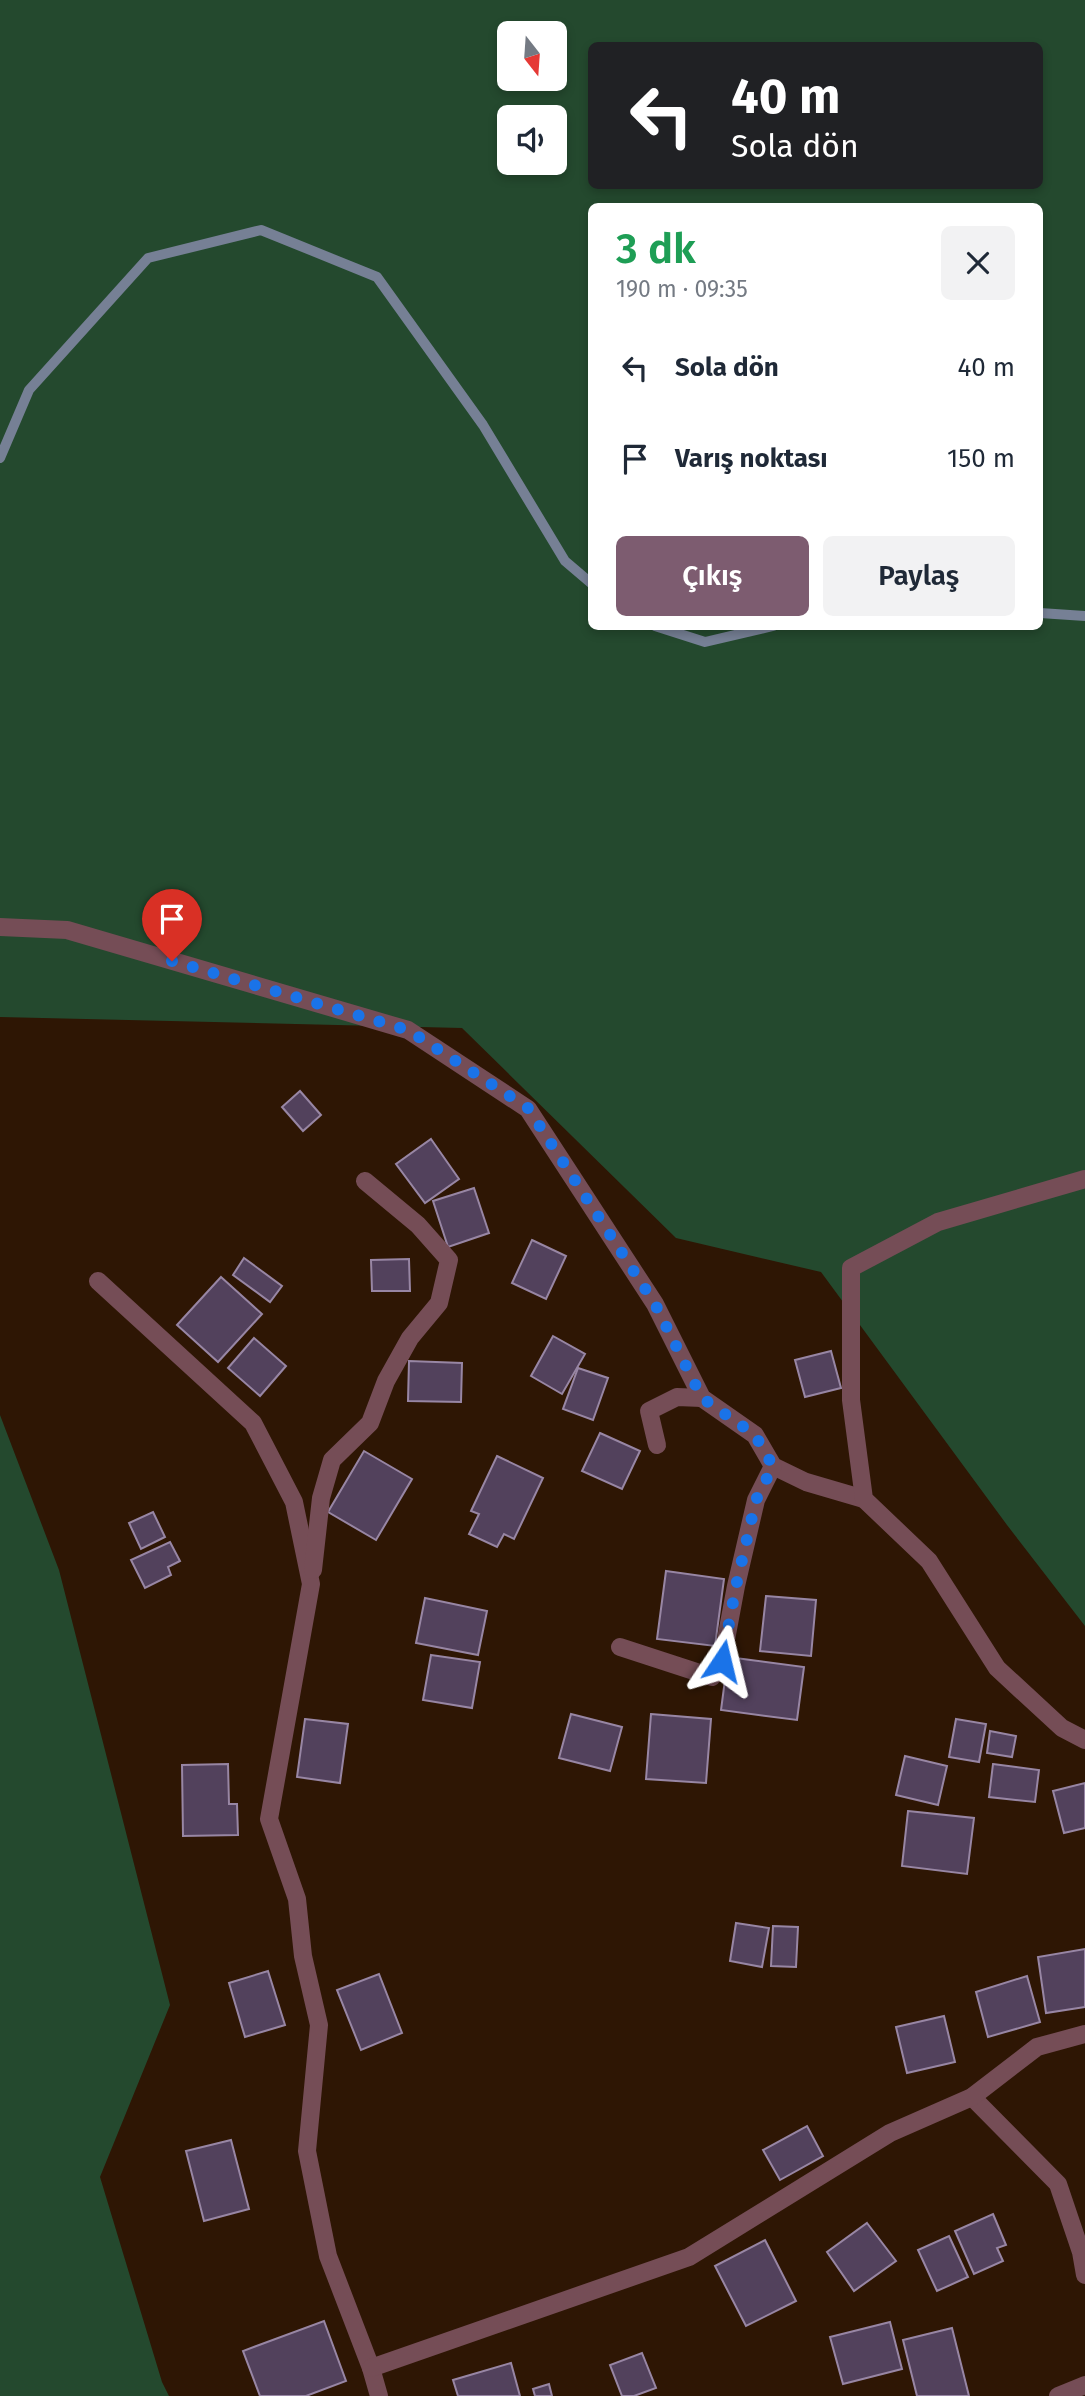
<!DOCTYPE html>
<html lang="tr">
<head>
<meta charset="utf-8">
<style>
  :root { --surface:#fff; --page:#f2f2f3; --text:#1f2937; --muted:#747a83; --accent:#7d5c70 }
  body { margin:0; font-family:"Fira Sans",sans-serif; background:var(--page); color:var(--text); height:100vh; display:flex; flex-direction:column; font-size:26px; white-space:nowrap }
  * { box-sizing:border-box; margin:0 }
  p { font-size:23px; color:var(--muted) }
  .icon { flex:none; width:38px; height:38px; fill:none; stroke:currentColor; stroke-width:2; stroke-linecap:round; stroke-linejoin:round }
  .map { position:relative; flex:1; overflow:hidden }
  .details { position:absolute; left:588px; top:203px; width:455px; height:427px; display:flex; flex-direction:column; background:var(--surface); border-radius:10px; box-shadow:0 4px 10px #0003 }
  .details>* { flex:none }
  .guide { position:absolute; left:588px; top:42px; width:455px; height:147px; border-radius:10px; box-shadow:0 4px 10px #0003; background:#202124; color:#fff; overflow:hidden }
  .needle { width:46px; rotate:163deg }
  .tools { position:absolute; left:497px; top:21px; display:grid; gap:14px }
  .tools a { display:grid; place-items:center; width:70px; height:70px; border-radius:10px; background:var(--surface); box-shadow:0 4px 10px #0003; font-size:35px }
  .pin { position:absolute; display:grid; place-items:center; width:60px; height:60px; color:#fff; margin:-72px -30px; border-radius:50% 50% 50% 0; rotate:-45deg; box-shadow:0 0 7px #0007 }
  .pin .icon { rotate:45deg }
  .me { position:absolute; width:77px; margin:-38px; rotate:10deg; stroke-linejoin:round; filter:drop-shadow(0 0 5px #0008) }
  .turn { display:flex; align-items:center; gap:24px; height:147px; padding:0 28px; font-size:32px }
  .turn .icon { width:91px; height:91px; stroke-width:2.5 }
  .turn b { display:block; font-size:49px; line-height:60px }
  .round { display:grid; place-items:center; flex:none; width:74px; height:74px; border-radius:10px; background:var(--page) }
  .summary { display:flex; align-items:center; justify-content:space-between; height:119px; padding:0 28px }
  h1 { font-size:42px; font-weight:600; line-height:52px; color:#1e9e55 }
  .cta { display:flex; gap:14px; margin-top:auto; padding:14px 28px }
  .cta a { flex:1; height:80px; border-radius:10px; background:var(--accent); color:#fff; font-size:28px; font-weight:600; line-height:80px; text-align:center }
  .cta a+a { background:var(--page); color:var(--text) }
  ul { padding:0; list-style:none }
  li { display:flex; align-items:center; gap:21px; height:91px; padding:0 28px }
  li div { flex:1 }
  li b { display:block; font-size:26px }
  li em { font-style:normal }
  .map>svg:first-child { display:block }
  .forest { fill:#24492e; fill-rule:evenodd }
  .lines { fill:none; stroke-linecap:round; stroke-linejoin:round }
  .stream { stroke:#768095; stroke-width:10 }
  .building { fill:#52415c; stroke:#9886a4; stroke-width:2 }
  .minor { stroke:#754d56; stroke-width:18 }
  .route { stroke:#1a73e8; stroke-width:12; stroke-dasharray:0 21.6 }
</style>
</head>
<body>
<div class="map">
<svg width="1085" height="2396" viewBox="0 0 1085 2396">
  <rect width="100%" height="100%" fill="#2e1604"/>
  <!-- forest -->
  <g class="forest">
    <path d="M 0,0 L 1085,0 L 1085,1626 L 1007,1525 L 821,1272 L 676,1238 L 462,1028 L 0,1017 ZM 509,33 L 555,33 L 555,79 L 509,79 ZM 592,46 L 1040,46 L 1040,186 L 592,186 ZM 509,117 L 555,117 L 555,163 L 509,163 ZM 592,206 L 1040,206 L 1040,626 L 592,626 Z"/>
    <polygon points="0,1415 59,1570 170,2005 100,2177 162,2382 169,2396 0,2396"/>
  </g>
  <g class="lines">
    <!-- stream -->
    <g class="stream">
      <polyline points="0,458 29,390 148,258 261,230 377,277 483,425 565,561 592,584"/>
      <polyline points="1040,613 1085,616"/>
      <polyline points="655,626 705,642 773,626"/>
    </g>
  </g>
  <!-- building -->
  <g class="building">
    <polygon points="300,1091 321,1115 303,1131 282,1107"/>
    <polygon points="431,1139 459,1179 425,1203 396,1164"/>
    <polygon points="474,1188 489,1233 448,1247 433,1201"/>
    <polygon points="532,1240 566,1256 546,1299 512,1283"/>
    <polygon points="244,1258 282,1286 270,1302 233,1275"/>
    <polygon points="409,1259 410,1291 372,1291 371,1260"/>
    <polygon points="221,1277 262,1314 218,1362 177,1325"/>
    <polygon points="553,1336 585,1354 562,1394 531,1376"/>
    <polygon points="254,1338 286,1366 260,1396 228,1368"/>
    <polygon points="831,1351 841,1388 805,1397 795,1360"/>
    <polygon points="409,1361 462,1363 461,1402 408,1401"/>
    <polygon points="578,1368 608,1378 593,1420 563,1409"/>
    <polygon points="600,1433 640,1451 622,1489 582,1471"/>
    <polygon points="364,1451 412,1479 376,1540 328,1512"/>
    <polygon points="497,1456 543,1478 514,1539 504,1534 497,1547 469,1534 479,1514 471,1511"/>
    <polygon points="153,1512 165,1537 141,1549 129,1523"/>
    <polygon points="170,1542 180,1561 168,1567 171,1575 145,1588 131,1560"/>
    <polygon points="666,1571 724,1579 715,1646 657,1639"/>
    <polygon points="766,1596 816,1600 811,1656 760,1651"/>
    <polygon points="425,1598 487,1611 478,1655 416,1643"/>
    <polygon points="431,1655 480,1662 472,1708 423,1700"/>
    <polygon points="728,1657 804,1667 797,1720 721,1710"/>
    <polygon points="571,1714 622,1727 610,1771 559,1758"/>
    <polygon points="651,1714 711,1719 706,1783 646,1779"/>
    <polygon points="305,1719 348,1724 340,1783 297,1777"/>
    <polygon points="956,1719 986,1724 979,1762 949,1757"/>
    <polygon points="990,1731 1016,1736 1012,1757 987,1753"/>
    <polygon points="905,1756 947,1766 938,1805 896,1795"/>
    <polygon points="228,1764 229,1804 237,1804 238,1835 183,1836 182,1765"/>
    <polygon points="993,1764 1039,1770 1035,1802 989,1797"/>
    <polygon points="1085,1783 1085,1828 1064,1833 1053,1791"/>
    <polygon points="908,1811 974,1818 967,1874 902,1866"/>
    <polygon points="736,1923 769,1928 762,1967 730,1961"/>
    <polygon points="773,1926 798,1927 796,1967 771,1966"/>
    <polygon points="1085,1949 1085,2007 1046,2013 1038,1957"/>
    <polygon points="268,1971 285,2025 245,2037 229,1983"/>
    <polygon points="379,1974 402,2033 361,2050 337,1990"/>
    <polygon points="1027,1976 1040,2022 988,2037 976,1992"/>
    <polygon points="944,2016 955,2062 907,2073 896,2027"/>
    <polygon points="807,2126 823,2156 780,2180 763,2150"/>
    <polygon points="231,2140 249,2209 204,2221 186,2151"/>
    <polygon points="993,2214 1006,2245 997,2248 1003,2261 974,2274 955,2231"/>
    <polygon points="867,2223 896,2261 854,2291 827,2252"/>
    <polygon points="949,2236 968,2277 937,2291 918,2250"/>
    <polygon points="765,2240 796,2301 746,2326 715,2266"/>
    <polygon points="324,2321 346,2381 306,2396 260,2396 243,2351"/>
    <polygon points="890,2322 902,2369 843,2384 830,2337"/>
    <polygon points="952,2328 969,2396 917,2396 903,2340"/>
    <polygon points="642,2353 656,2388 634,2396 622,2396 610,2365"/>
    <polygon points="511,2363 520,2396 458,2396 453,2380"/>
    <polygon points="549,2384 552,2396 535,2396 533,2389"/>
  </g>
  <g class="lines">
    <!-- minor -->
    <g class="minor">
      <polyline points="0,927 67,930 408,1030 528,1109 655,1304 702,1398 755,1435 773,1466 806,1482 864,1499"/>
      <polyline points="1085,1179 938,1222 851,1268 851,1400 864,1499 929,1561 997,1668 1062,1728 1085,1740"/>
      <polyline points="98,1281 253,1423 294,1502 311,1584 269,1819 297,1899 303,1956 319,2025 307,2151 328,2256 371,2368 379,2396"/>
      <polyline points="657,1445 649,1411 677,1397 702,1398"/>
      <polyline points="313,1570 321,1498 332,1460 370,1423 386,1381 410,1338 439,1303 449,1260 418,1225 365,1181"/>
      <polyline points="620,1647 712,1677 722,1661 736,1586 756,1500 773,1466"/>
      <polyline points="972,2097 1058,2184 1081,2252 1085,2275"/>
      <polyline points="371,2368 689,2257 890,2133 972,2097 1037,2047 1085,2034"/>
      <polyline points="1058,2396 1085,2385"/>
    </g>
  </g>
  <g class="lines">
    <!-- route -->
    <polyline class="route" points="172,961 408,1030 528,1108 655,1304 702,1398 755,1435 773,1466 756,1500 736,1586 722,1661"/>
  </g>
</svg>
<div class="tools">
<a><svg class="needle" viewBox="-14 -14 28 28"><path d="M0-13l5 13h-10z" fill="#e53935"/><path d="M0 13l5-13h-10z" fill="#747a83"/></svg></a>
<a><svg class="icon" aria-label="sound" viewBox="0 0 24 24"><path d="M4 9h4l5-4v14l-5-4H4zM17 9q2 3 0 6"/></svg></a>
</div>
<div class="pin" style="left:172px;top:961px;background:#d93025"><svg class="icon" aria-label="arrive" viewBox="0 0 24 24"><path d="M6 21V4h12l-3 4 3 4H6"/></svg></div>
<svg class="me" style="left:722px;top:1661px" viewBox="-20 -20 40 40"><path d="M0-17L14 15 0 8-14 15z" fill="#1a73e8" stroke="#fff" stroke-width="4"/></svg>
<div class="guide">
<div class="turn"><svg class="icon" aria-label="left" viewBox="0 0 24 24"><path d="M17 20v-9H6M10 6l-5 5 5 5"/></svg><div><b>40 m</b>Sola dön</div></div>
</div>
<section class="details">
<div class="summary"><div><h1>3 dk</h1><p>190 m · 09:35</p></div><a class="round"><svg class="icon" aria-label="close" viewBox="0 0 24 24"><path d="M6 6l12 12M18 6L6 18"/></svg></a></div>
<ul>
<li><svg class="icon" aria-label="left" viewBox="0 0 24 24"><path d="M17 20v-9H6M10 6l-5 5 5 5"/></svg><div><b>Sola dön</b></div><em>40 m</em></li>
<li><svg class="icon" aria-label="arrive" viewBox="0 0 24 24"><path d="M6 21V4h12l-3 4 3 4H6"/></svg><div><b>Varış noktası</b></div><em>150 m</em></li>
</ul>
<div class="cta"><a>Çıkış</a><a>Paylaş</a></div>
</section>
</div>
</body>
</html>
